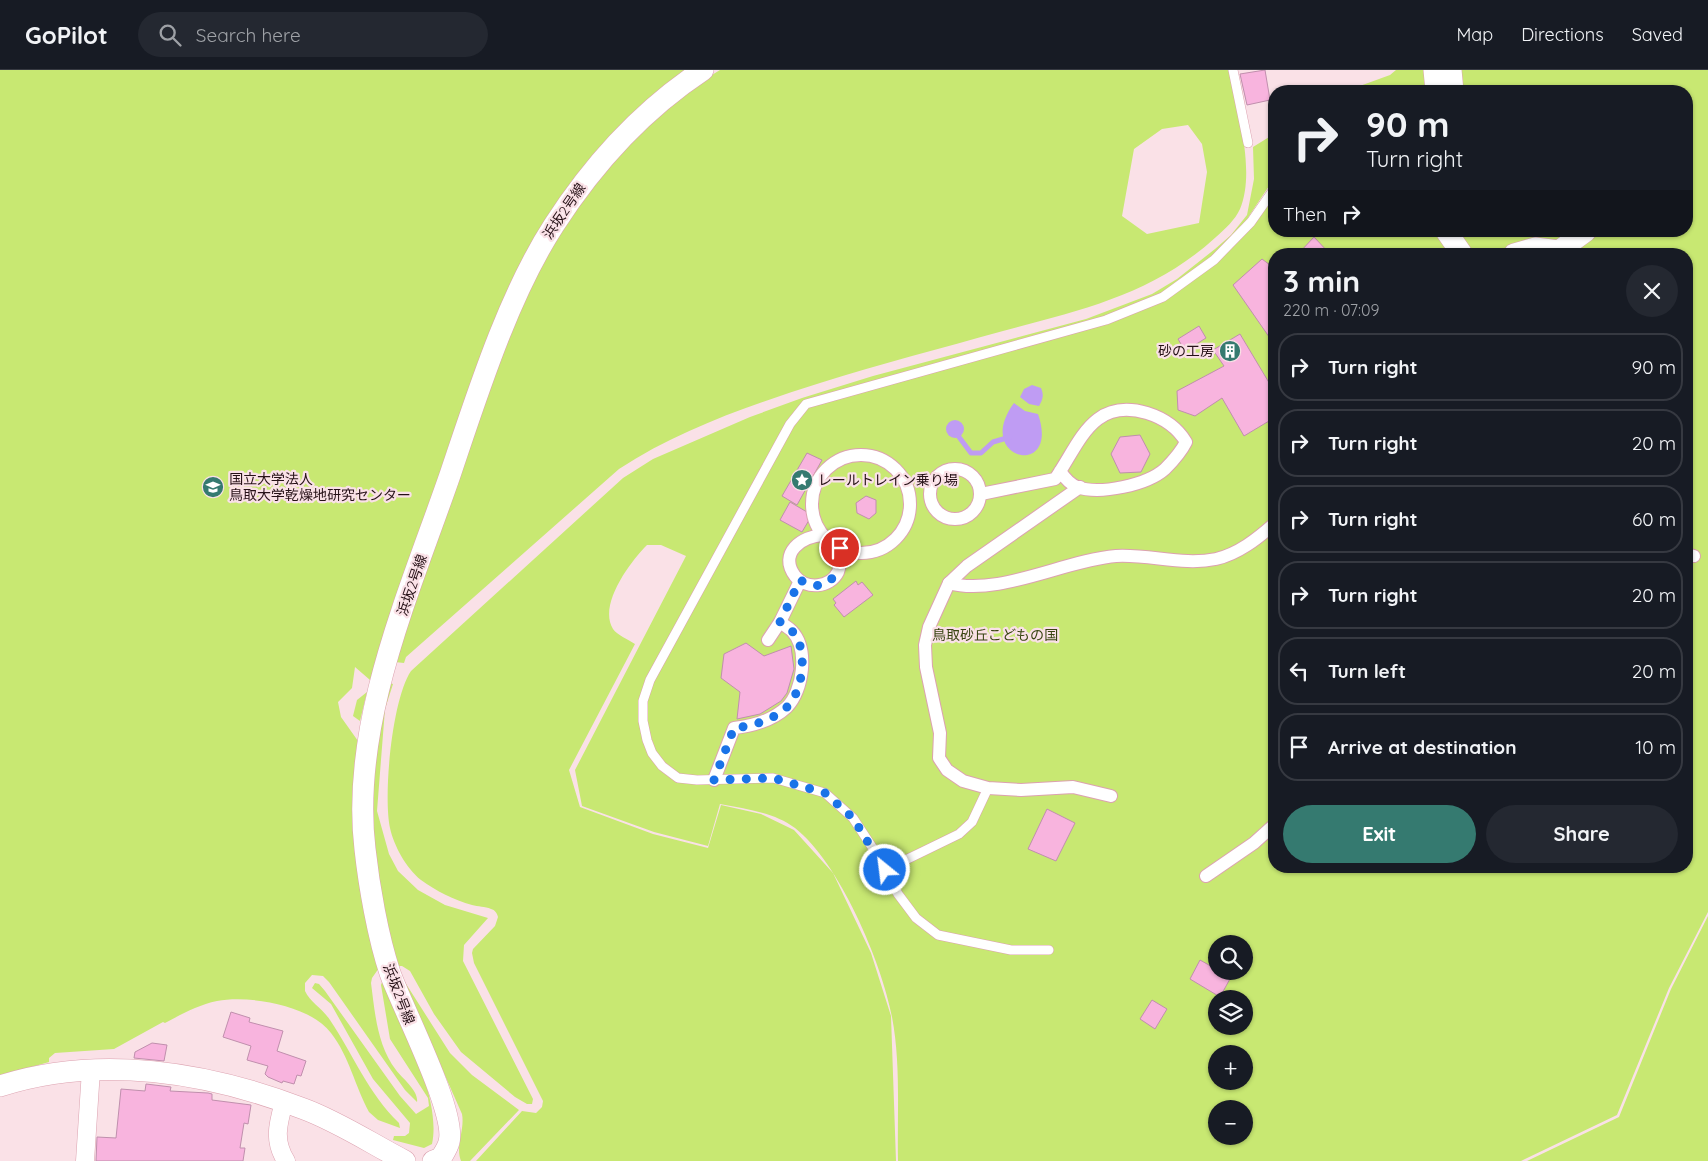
<!DOCTYPE html>
<html lang="en">
<head>
<meta charset="utf-8">
<style>
  :root { --surface:#171b24; --page:#242831; --text:#f1f3f6; --muted:#9ea1a6; --line:#363941; --accent:#357a70 }
  body { margin:0; font-family:Quicksand,"Noto Sans JP",sans-serif; background:var(--page); color:var(--text); height:100vh; display:flex; flex-direction:column; font-size:19px; white-space:nowrap }
  * { box-sizing:border-box; margin:0 }
  p { font-size:16px; color:var(--muted) }
  .icon { flex:none; width:28px; height:28px; fill:none; stroke:currentColor; stroke-width:2; stroke-linecap:round; stroke-linejoin:round }
  .map { position:relative; flex:1; overflow:hidden }
  .side { position:absolute; left:1268px; top:178px; width:425px; height:625px; display:flex; flex-direction:column; background:var(--surface); border-radius:20px; box-shadow:0 1px 4px #0004 }
  .side>* { flex:none }
  .guide { position:absolute; left:1268px; top:15px; width:425px; height:152px; border-radius:20px; box-shadow:0 1px 4px #0004; background:#171b24; color:var(--text); overflow:hidden }
  .buttons { position:absolute; left:1208px; top:865px; display:grid; gap:10px }
  .buttons a { display:grid; place-items:center; width:45px; height:45px; border-radius:50%; background:var(--surface); box-shadow:0 1px 4px #0004; font-size:25px }
  .pin { position:absolute; display:grid; place-items:center; width:42px; height:42px; color:#fff; margin:-21px; border:2px solid #fff; border-radius:50%; box-shadow:0 1px 5px #0007 }
  .me { position:absolute; width:55px; margin:-28px; rotate:331deg; stroke-linejoin:round; filter:drop-shadow(0 0 4px #0008) }
  .turn { display:flex; align-items:center; gap:18px; height:105px; padding:0 15px; font-size:22px }
  .turn .icon { width:65px; height:65px; stroke-width:2.5 }
  .turn b { display:block; font-size:35px; line-height:42px }
  .then { display:flex; align-items:center; height:48px; padding:0 15px; background:#0003; gap:10px; font-size:19px }
  .round { display:grid; place-items:center; flex:none; width:52px; height:52px; border-radius:26px; background:var(--page) }
  .head { display:flex; align-items:center; justify-content:space-between; height:85px; padding:0 15px }
  h1 { font-size:30px; font-weight:800; line-height:38px }
  .primary-button { display:flex; gap:10px; margin-top:auto; padding:10px 15px }
  .primary-button a { flex:1; height:58px; border-radius:30px; background:var(--accent); color:#fff; font-size:20px; font-weight:800; line-height:58px; text-align:center }
  .primary-button a+a { background:var(--page); color:var(--text) }
  ul { padding:0; list-style:none }
  li { display:flex; align-items:center; gap:15px; height:68px; margin:0 10px 8px; padding:0 5px; border:2px solid var(--line); border-radius:20px }
  li div { flex:1 }
  li b { display:block; font-size:19px }
  li em { font-style:normal }
  header { display:flex; align-items:center; gap:30px; box-sizing:border-box; height:70px; padding:0 25px; background:var(--surface); border-bottom:1px solid var(--line) }
  header strong { font-size:24px }
  nav { display:flex; gap:28px; margin-inline-start:auto; font-size:18px }
  .search { width:350px; height:45px; background:var(--page); display:flex; align-items:center; gap:12px; box-sizing:border-box; padding:0 18px; border-radius:28px; color:var(--muted); font-size:19px }
  .map>svg:first-child { display:block }
  .green { fill:#c8e872; fill-rule:evenodd }
  .water { fill:#bf9cf3 }
  .lines { fill:none; stroke-linecap:round; stroke-linejoin:round }
  .stream { stroke:#bf9cf3; stroke-width:5 }
  .building { fill:#f8b4de; stroke:#c08fad }
  .service-casing { stroke:#dca2b0; stroke-width:10 }
  .pedestrian-casing { stroke:#dca2b0; stroke-width:14 }
  .minor-casing { stroke:#dca2b0; stroke-width:19 }
  .tertiary-casing { stroke:#dca2b0; stroke-width:22 }
  .service { stroke:#fff; stroke-width:9 }
  .pedestrian { stroke:#fff; stroke-width:12 }
  .minor { stroke:#fff; stroke-width:18 }
  .tertiary { stroke:#fff; stroke-width:21 }
  .route { stroke:#1a73e8; stroke-width:9; stroke-dasharray:0 16.2 }
  .labels { text-anchor:middle; stroke-width:4.5; stroke-linejoin:round; paint-order:stroke }
  .street-label { font-size:14px; fill:#261117; stroke:#fae1e7 }
  .poi-label { font-size:14px; fill:#261117; stroke:#fae1e7; text-anchor:start }
  .park-label { font-size:14px; fill:#394512; stroke:#fae1e7 }
</style>
</head>
<body>
<header>
<strong>GoPilot</strong>
<div class="search"><svg class="icon" aria-label="search" viewBox="0 0 24 24"><circle cx="10" cy="10" r="6"/><path d="M15 15l6 6"/></svg>Search here</div>
<nav><a>Map</a><a>Directions</a><a>Saved</a></nav>
</header>
<div class="map">
<svg width="1708" height="1091" viewBox="0 0 1708 1091">
  <rect width="100%" height="100%" fill="#fae1e7"/>
  <!-- green -->
  <g class="green">
    <path d="M 0,0 L 689,0 L 550,143 L 381,575 L 370,610 L 355,597 L 352,618 L 338,632 L 341,647 L 358,671 L 353,750 L 355,783 L 359,812 L 379,898 L 372,908 L 371,913 C 375,943 377,975 396,1000 C 402,1008 419,1021 417,1032 L 405,1020 L 329,912 L 323,906 L 312,905 L 305,913 L 305,921 C 310,932 323,939 330,950 C 354,986 368,1023 399,1053 L 400,1058 L 378,1050 L 369,1042 C 355,1016 349,986 331,963 C 310,935 250,925 217,931 C 198,935 182,944 165,953 L 163,952 L 114,979 L 55,983 L 49,988 L 49,992 L 0,1006 Z"/>
    <path d="M 720,0 L 1229,0 C 1237,39 1256,101 1240,139 C 1235,150 1225,159 1216,167 C 1154,224 1082,240 1003,261 C 942,278 880,294 820,313 C 751,335 680,359 619,399 L 406,587 L 404,593 L 395,592 L 394,589 C 419,518 445,447 470,375 C 493,312 512,244 546,186 C 589,112 646,44 720,0 ZM 1188,55 L 1202,74 L 1207,102 L 1199,153 L 1147,164 L 1122,146 L 1134,79 L 1162,59 Z"/>
    <polygon points="1396,0 1424,0 1426,21 1346,21 1390,5"/>
    <path d="M 1458,0 L 1708,0 L 1708,842 L 1669,918 L 1617,1045 L 1521,1091 L 898,1091 C 897,1044 901,994 892,947 C 882,893 839,792 795,758 C 774,742 745,739 720,734 L 708,776 L 654,762 L 582,736 L 575,700 L 686,486 L 661,475 L 647,475 C 630,492 598,535 613,559 C 617,565 629,570 635,574 L 569,700 L 580,737 L 653,764 L 708,778 L 721,735 L 761,744 L 794,760 L 833,803 L 871,883 L 891,946 L 896,1091 L 476,1091 L 522,1041 L 536,1043 L 542,1037 L 543,1031 L 474,893 L 472,883 L 473,879 L 495,856 L 498,847 C 497,843 495,840 491,839 C 485,836 478,837 472,835 C 454,830 436,821 421,810 C 406,798 394,776 390,758 C 383,725 392,629 411,601 L 623,408 L 653,389 L 750,347 L 802,328 L 873,306 L 1086,249 L 1152,224 L 1177,209 L 1215,179 L 1231,165 L 1247,145 L 1254,109 L 1253,77 L 1274,64 L 1273,110 L 1245,152 L 1274,112 L 1274,161 L 1686,161 L 1686,21 L 1459,21 ZM 1274,184 L 1686,184 L 1686,796 L 1274,796 ZM 1216,874 L 1244,874 L 1244,901 L 1216,901 ZM 1216,929 L 1244,929 L 1244,956 L 1216,956 ZM 1216,984 L 1244,984 L 1244,1011 L 1216,1011 ZM 1216,1039 L 1244,1039 L 1244,1066 L 1216,1066 Z"/>
    <polygon points="389,613 393,614 385,639 377,741 389,784 398,801 418,820 445,835 488,848 464,875 463,891 533,1029 532,1034 527,1034 515,1027 461,982 434,944 410,901 402,896 396,896 380,836 370,730 374,682"/>
    <polygon points="367,622 360,651 353,646 357,630"/>
    <polygon points="1708,846 1708,1091 1527,1091 1619,1047 1671,919"/>
    <path d="M 401,906 L 450,983 L 472,1005 L 519,1040 L 470,1091 L 461,1091 C 455,1076 465,1060 462,1044 Z"/>
    <path d="M 383,909 C 401,952 442,1028 432,1074 L 424,1078 L 393,1070 L 394,1066 L 405,1066 L 409,1063 L 410,1053 L 373,1009 L 331,934 L 312,918 L 315,913 L 319,914 L 325,921 L 400,1026 L 416,1044 L 429,1036 L 428,1028 L 390,969 L 381,915 Z"/>
  </g>
  <!-- water -->
  <g class="water">
    <path d="M 1032,315 L 1041,318 C 1044,325 1043,329 1039,336 L 1029,334 L 1020,327 L 1024,319 Z"/>
    <path d="M 1014,333 L 1025,341 L 1038,344 C 1061,410 972,390 1014,333 Z"/>
    <circle cx="955" cy="359" r="9"/>
  </g>
  <g class="lines">
    <!-- stream -->
    <polyline class="stream" points="956,363 971,383 981,383 993,372 1010,367"/>
  </g>
  <!-- building -->
  <g class="building">
    <polygon points="1265,0 1270,30 1247,35 1240,4"/>
    <polygon points="1314,167 1330,184 1298,184"/>
    <polygon points="1262,189 1274,198 1274,274 1233,215"/>
    <polygon points="1199,256 1206,268 1185,281 1178,269"/>
    <polygon points="1240,264 1274,321 1274,348 1244,366 1222,328 1195,346 1178,340 1177,321 1224,296 1213,280"/>
    <polygon points="1140,365 1150,384 1141,402 1120,403 1111,384 1120,367"/>
    <polygon points="807,383 822,390 797,435 782,426"/>
    <polygon points="866,426 876,430 876,443 869,449 857,443 856,433"/>
    <polygon points="790,432 812,445 802,462 780,450"/>
    <polygon points="856,511 858,515 862,512 873,525 844,547 834,535 836,533 833,529"/>
    <polygon points="746,573 764,586 791,576 794,599 787,623 781,631 760,644 737,649 740,622 721,608 724,584"/>
    <polygon points="1047,739 1075,753 1056,791 1028,779"/>
    <polygon points="1200,890 1216,899 1216,901 1231,907 1220,927 1190,909"/>
    <polygon points="1152,930 1167,939 1155,959 1140,949"/>
    <polygon points="231,942 250,948 249,952 283,961 277,981 306,991 301,1006 297,1005 294,1014 283,1011 282,1013 268,1007 265,1004 268,996 247,990 251,976 223,967"/>
    <polygon points="152,973 167,975 164,991 134,988 135,982"/>
    <polygon points="146,1014 171,1017 170,1021 208,1023 212,1024 212,1030 251,1035 248,1054 244,1053 240,1078 245,1078 243,1091 96,1091 97,1067 116,1068 121,1019 145,1021"/>
  </g>
  <g class="lines">
    <!-- service casing -->
    <g class="service-casing">
      <g id="service">
        <polyline points="1233,0 1248,73"/>
        <polyline points="885,800 959,764 972,752 988,718"/>
        <polyline points="1049,880 1011,880 938,865 916,848 898,824 876,783 853,748 825,723 773,708 697,710 678,708 662,696 652,683 647,670 643,651 643,631 650,610 790,354 806,334 1106,250 1163,227 1214,190 1251,152 1274,119"/>
      </g>
    </g>
    <!-- pedestrian casing -->
    <g class="pedestrian-casing">
      <g id="pedestrian">
        <circle cx="861" cy="434" r="49"/>
        <circle cx="955" cy="424" r="25"/>
        <polyline points="1080,417 967,496 949,513 929,557 925,575 926,597 940,663 939,688 947,700 963,711 988,718 1021,720 1073,717 1111,726"/>
        <path d="M 981,424 L 1055,409 C 1080,373 1092,327 1147,343 C 1163,348 1177,357 1186,372 C 1181,382 1173,391 1165,399 C 1147,415 1100,425 1077,417 C 1070,414 1064,407 1060,401"/>
        <path d="M 823,465 C 802,466 778,483 795,506 C 806,520 830,518 838,502 C 841,494 840,486 840,478"/>
        <polyline points="1686,484 1694,486"/>
        <path d="M 949,513 C 997,527 1065,490 1116,486 C 1150,484 1183,496 1216,489 C 1238,484 1257,469 1274,454"/>
        <polyline points="768,570 780,552 800,511"/>
        <path d="M 714,710 L 734,658 C 753,656 773,650 787,637 C 803,621 809,579 792,561 C 789,558 784,555 780,552"/>
        <polyline points="1206,806 1254,773 1274,755"/>
      </g>
    </g>
    <!-- minor casing -->
    <g class="minor-casing">
      <g id="minor">
        <path d="M 284,1032 C 278,1054 273,1070 286,1091"/>
        <polyline points="85,1091 91,1000"/>
      </g>
    </g>
    <!-- tertiary casing -->
    <g class="tertiary-casing">
      <g id="tertiary">
        <polyline points="1434,0 1436,21"/>
        <polyline points="1451,0 1453,21"/>
        <polyline points="1446,161 1462,184"/>
        <polyline points="1514,184 1535,178 1559,181 1586,161"/>
        <path d="M 0,1016 C 99,984 208,1002 304,1039 C 339,1052 372,1074 405,1091"/>
        <path d="M 433,1091 L 441,1088 C 444,1083 448,1077 449,1072 C 457,1043 402,937 390,903 C 378,867 369,816 365,779 C 350,654 410,521 450,405 C 477,325 508,226 554,155 C 594,93 641,41 703,0"/>
      </g>
    </g>
    <!-- service -->
    <use href="#service" class="service"/>
    <!-- pedestrian -->
    <use href="#pedestrian" class="pedestrian"/>
    <!-- minor -->
    <use href="#minor" class="minor"/>
    <!-- tertiary -->
    <use href="#tertiary" class="tertiary"/>
  </g>
  <g class="lines">
    <!-- route -->
    <path class="route" d="M 840,478 C 840,504 829,526 800,510 L 780,552 C 784,555 789,558 792,561 C 809,579 803,621 787,637 C 773,650 753,656 734,658 L 714,710 L 773,708 L 825,723 L 853,748 L 885,800"/>
  </g>
  <!-- icons -->
  <defs>
    <g id="building-disc" transform="scale(1.125)"><circle r="9.5" fill="#357a70" stroke="#fae1e7"/><path d="M-4-6H4V6H1V3H-1V6H-4ZM-2.5-4.3h1.7v1.8h-1.7ZM.8-4.3h1.7v1.8H.8ZM-2.5-1h1.7V.8h-1.7ZM.8-1h1.7V.8H.8Z" fill="#fff"/></g>
    <g id="sight-disc" transform="scale(1.125)"><circle r="9.5" fill="#357a70" stroke="#fae1e7"/><path d="M0-6L1.8-2.2L6-1.7L2.9 1.2L3.7 5.4L0 3.3L-3.7 5.4L-2.9 1.2L-6-1.7L-1.8-2.2Z" fill="#fff"/></g>
    <g id="school-disc" transform="scale(1.125)"><circle r="9.5" fill="#357a70" stroke="#fae1e7"/><path d="M0-5L7-2L0 1L-7-2ZM-4 1L0 2.5L4 1V4Q0 6-4 4Z" fill="#fff"/></g>
  </defs>
  <g fill-rule="evenodd">
    <use href="#building-disc" x="1230" y="281"/>
    <use href="#sight-disc" x="802" y="410"/>
    <use href="#school-disc" x="213" y="417"/>
  </g>
  <g class="labels">
    <!-- street labels -->
    <g class="street-label">
      <text transform="translate(564 141) rotate(-56)" y="5">浜坂2号線</text>
      <text transform="translate(412 515) rotate(-71)" y="5">浜坂2号線</text>
      <text transform="translate(399 924) rotate(69)" y="5">浜坂2号線</text>
    </g>
    <!-- poi labels -->
    <g class="poi-label">
      <text x="1214" y="286" text-anchor="end">砂の工房</text>
      <text x="229" y="414">国立大学法人<tspan x="229" dy="16">鳥取大学乾燥地研究センター</tspan></text>
      <text x="818" y="415">レールトレイン乗り場</text>
    </g>
    <!-- park labels -->
    <g class="park-label">
      <text x="995" y="570">鳥取砂丘こどもの国</text>
    </g>
  </g>
</svg>
<div class="buttons">
<a><svg class="icon" aria-label="search" viewBox="0 0 24 24"><circle cx="10" cy="10" r="6"/><path d="M15 15l6 6"/></svg></a>
<a><svg class="icon" aria-label="layers" viewBox="0 0 24 24"><path d="M12 4l9 5-9 5-9-5zM3 14l9 5 9-5"/></svg></a>
<a>+</a>
<a>−</a>
</div>
<div class="pin" style="left:840px;top:478px;background:#d93025"><svg class="icon" aria-label="arrive" viewBox="0 0 24 24"><path d="M6 21V4h12l-3 4 3 4H6"/></svg></div>
<svg class="me" style="left:885px;top:800px" viewBox="-20 -20 40 40"><circle r="17" fill="#1a73e8" stroke="#fff" stroke-width="3"/><path d="M0-11L8 9 0 5-8 9z" fill="#fff"/></svg>
<div class="guide">
<div class="turn"><svg class="icon" aria-label="right" viewBox="0 0 24 24"><path d="M7 20v-9h11M14 6l5 5-5 5"/></svg><div><b>90 m</b>Turn right</div></div>
<div class="then">Then<svg class="icon" aria-label="right" viewBox="0 0 24 24"><path d="M7 20v-9h11M14 6l5 5-5 5"/></svg></div>
</div>
<section class="side">
<div class="head"><div><h1>3 min</h1><p>220 m · 07:09</p></div><a class="round"><svg class="icon" aria-label="close" viewBox="0 0 24 24"><path d="M6 6l12 12M18 6L6 18"/></svg></a></div>
<ul>
<li><svg class="icon" aria-label="right" viewBox="0 0 24 24"><path d="M7 20v-9h11M14 6l5 5-5 5"/></svg><div><b>Turn right</b></div><em>90 m</em></li>
<li><svg class="icon" aria-label="right" viewBox="0 0 24 24"><path d="M7 20v-9h11M14 6l5 5-5 5"/></svg><div><b>Turn right</b></div><em>20 m</em></li>
<li><svg class="icon" aria-label="right" viewBox="0 0 24 24"><path d="M7 20v-9h11M14 6l5 5-5 5"/></svg><div><b>Turn right</b></div><em>60 m</em></li>
<li><svg class="icon" aria-label="right" viewBox="0 0 24 24"><path d="M7 20v-9h11M14 6l5 5-5 5"/></svg><div><b>Turn right</b></div><em>20 m</em></li>
<li><svg class="icon" aria-label="left" viewBox="0 0 24 24"><path d="M17 20v-9H6M10 6l-5 5 5 5"/></svg><div><b>Turn left</b></div><em>20 m</em></li>
<li><svg class="icon" aria-label="arrive" viewBox="0 0 24 24"><path d="M6 21V4h12l-3 4 3 4H6"/></svg><div><b>Arrive at destination</b></div><em>10 m</em></li>
</ul>
<div class="primary-button"><a>Exit</a><a>Share</a></div>
</section>
</div>
</body>
</html>
